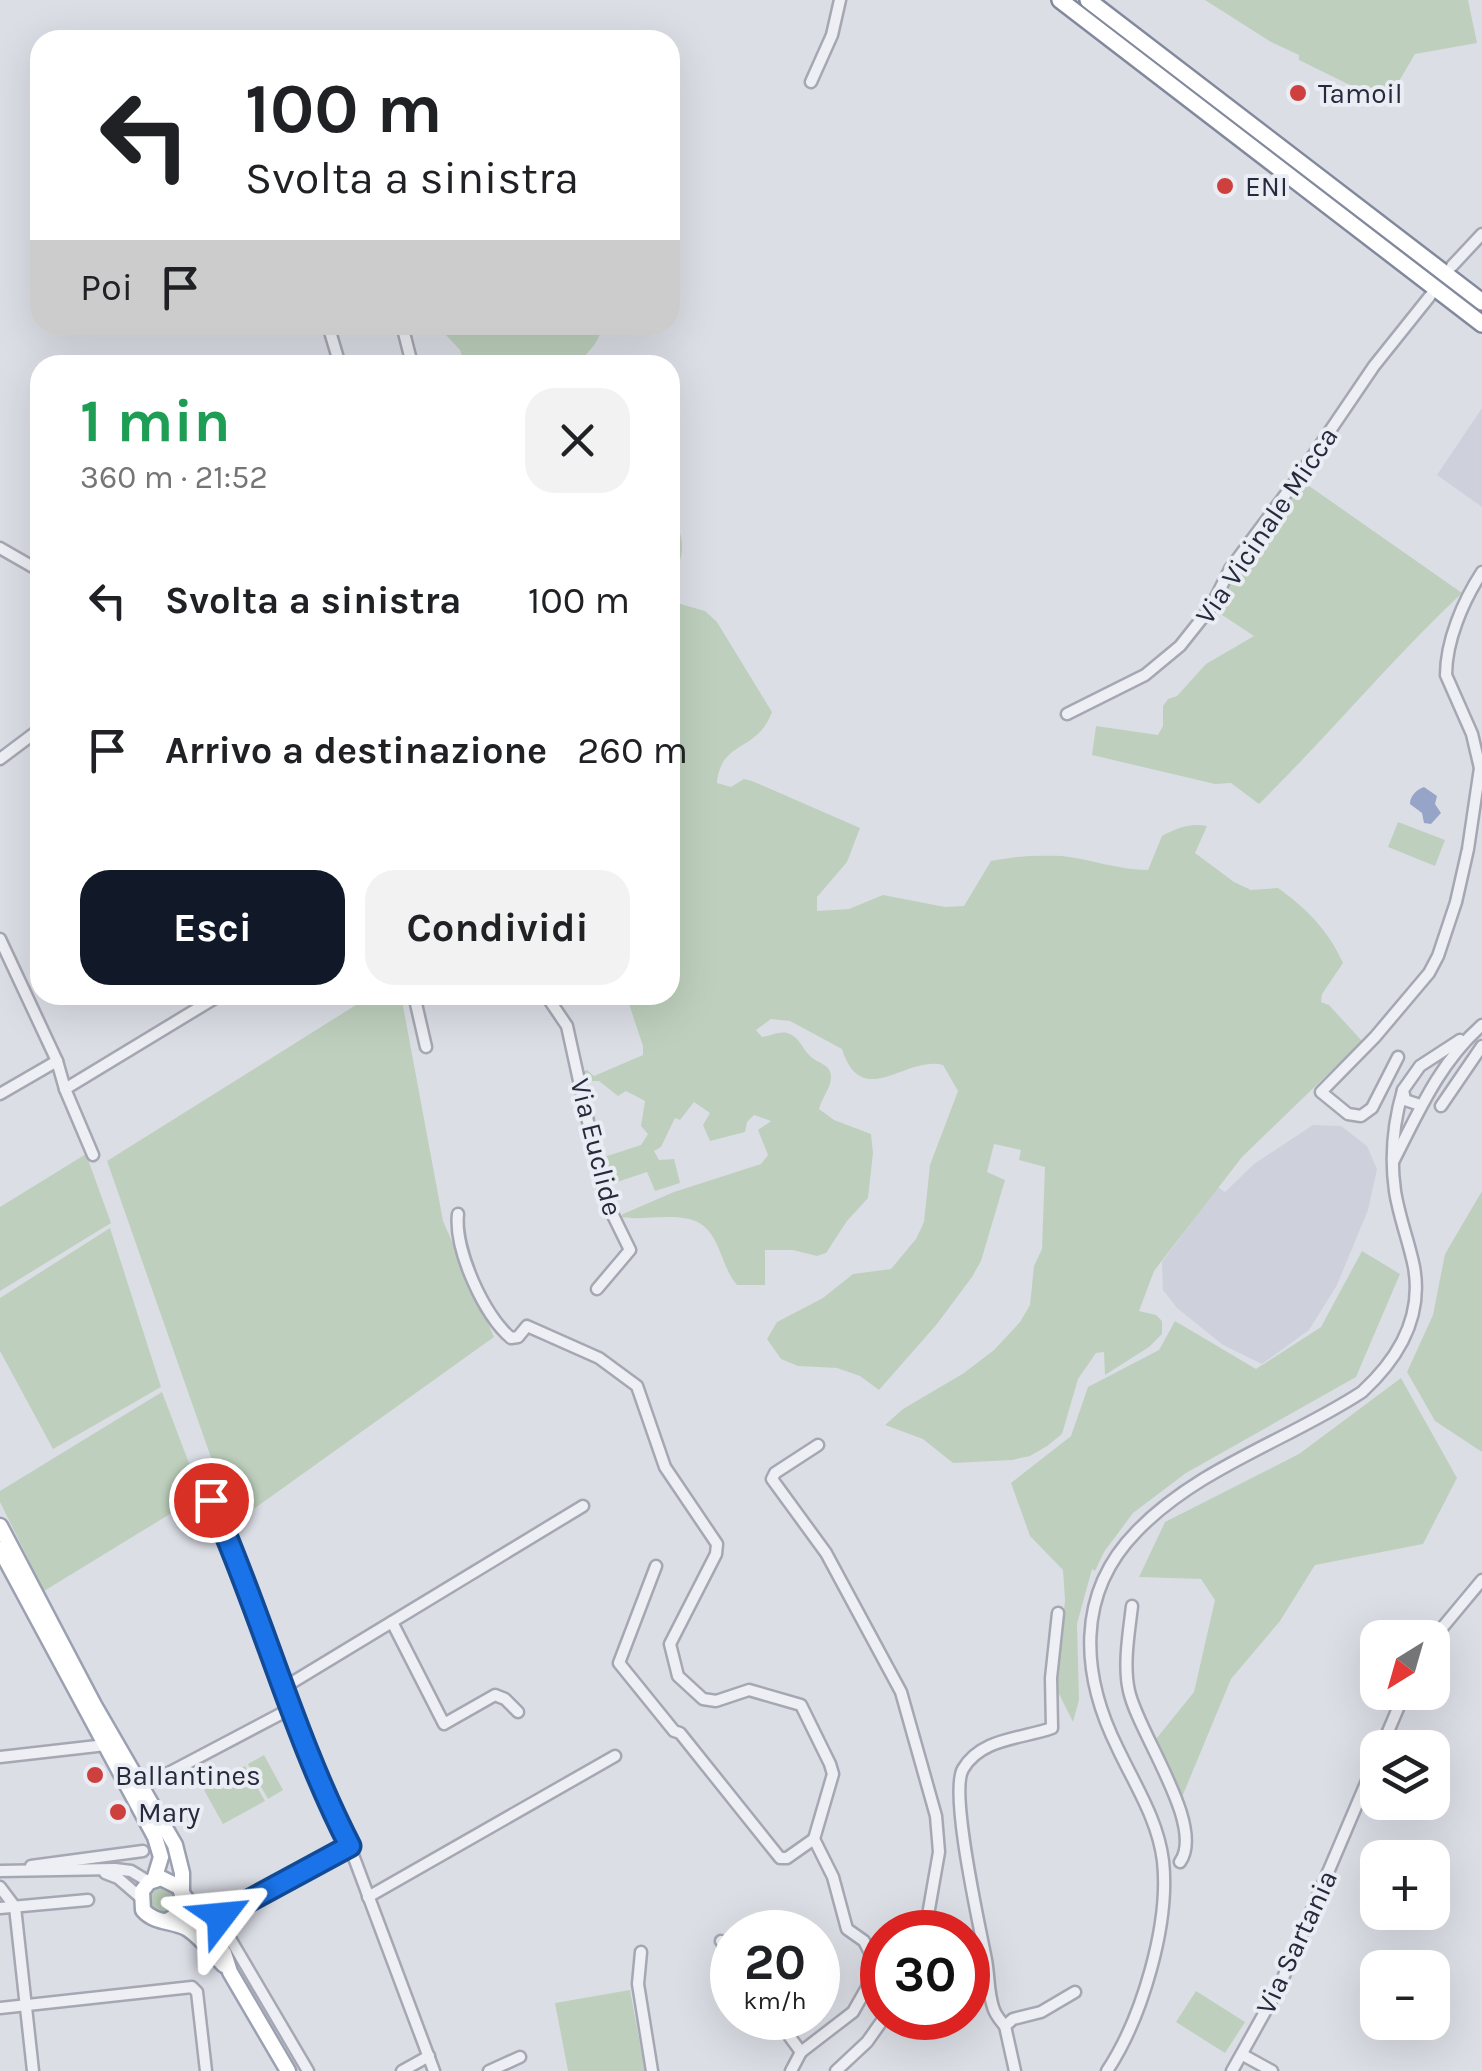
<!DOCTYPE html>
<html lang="it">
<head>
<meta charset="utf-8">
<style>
  :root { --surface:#fff; --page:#f2f2f2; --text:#202124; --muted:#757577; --accent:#111827 }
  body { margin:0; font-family:Karla,sans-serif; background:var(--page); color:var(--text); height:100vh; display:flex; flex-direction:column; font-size:38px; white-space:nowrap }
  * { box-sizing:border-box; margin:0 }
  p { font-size:32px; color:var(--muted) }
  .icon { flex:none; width:55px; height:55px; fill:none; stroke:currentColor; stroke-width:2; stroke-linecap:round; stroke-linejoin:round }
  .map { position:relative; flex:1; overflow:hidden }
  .drawer { position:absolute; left:30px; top:355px; width:650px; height:650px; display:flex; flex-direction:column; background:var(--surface); border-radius:30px; box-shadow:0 10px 40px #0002 }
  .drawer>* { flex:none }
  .banner { position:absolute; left:30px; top:30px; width:650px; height:305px; border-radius:30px; box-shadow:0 10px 40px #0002; background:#fff; color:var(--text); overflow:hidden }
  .needle { width:65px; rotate:217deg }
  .controls { position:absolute; left:1360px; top:1620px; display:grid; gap:20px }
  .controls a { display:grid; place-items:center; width:90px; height:90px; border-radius:20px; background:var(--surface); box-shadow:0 10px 40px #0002; font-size:50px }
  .speed { position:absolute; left:710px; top:1910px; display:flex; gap:20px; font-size:50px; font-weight:700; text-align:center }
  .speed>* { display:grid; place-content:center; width:130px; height:130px; border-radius:50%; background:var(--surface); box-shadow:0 10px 40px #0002; line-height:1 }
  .speed small { font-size:25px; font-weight:400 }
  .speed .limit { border:15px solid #d22; background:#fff; color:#111 }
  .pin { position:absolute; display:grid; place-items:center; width:85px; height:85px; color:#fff; margin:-42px; border:5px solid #fff; border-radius:50%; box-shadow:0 2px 10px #0007 }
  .me { position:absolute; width:110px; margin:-55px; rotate:61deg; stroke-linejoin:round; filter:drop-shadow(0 0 8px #0008) }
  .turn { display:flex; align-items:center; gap:35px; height:210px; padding:0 50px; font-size:45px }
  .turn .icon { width:130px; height:130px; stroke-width:2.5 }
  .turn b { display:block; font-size:70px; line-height:85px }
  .then { display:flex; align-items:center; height:95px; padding:0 50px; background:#0003; gap:20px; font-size:38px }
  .round { display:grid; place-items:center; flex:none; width:105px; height:105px; border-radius:30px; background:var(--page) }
  .head { display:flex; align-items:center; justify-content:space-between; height:170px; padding:0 50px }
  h1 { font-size:60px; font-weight:700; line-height:75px; color:#1e9e55 }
  .button { display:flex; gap:20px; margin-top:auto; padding:20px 50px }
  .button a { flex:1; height:115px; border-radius:30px; background:var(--accent); color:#fff; font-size:40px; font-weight:700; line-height:115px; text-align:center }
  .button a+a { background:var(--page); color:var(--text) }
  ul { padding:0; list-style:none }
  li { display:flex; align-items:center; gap:30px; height:150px; padding:0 50px }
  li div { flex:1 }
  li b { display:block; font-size:38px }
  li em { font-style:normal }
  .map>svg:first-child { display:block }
  .built { fill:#ced0db }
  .green { fill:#bed0bd }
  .water { fill:#96a5c7 }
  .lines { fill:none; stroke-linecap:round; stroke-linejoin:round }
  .minor-casing { stroke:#a5a8b3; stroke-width:15 }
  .major-casing { stroke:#9ba0b2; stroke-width:19 }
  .highway-casing { stroke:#83899d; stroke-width:20 }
  .minor { stroke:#eeeff4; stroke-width:10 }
  .major { stroke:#fff; stroke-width:14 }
  .highway { stroke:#fff; stroke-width:15 }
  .route-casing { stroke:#114b97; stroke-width:25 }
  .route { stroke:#1a73e8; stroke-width:18 }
  .poi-dot { fill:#ce403d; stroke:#ebedf4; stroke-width:4 }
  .labels { text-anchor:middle; stroke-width:8; stroke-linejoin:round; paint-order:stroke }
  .poi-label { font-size:28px; fill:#252a3c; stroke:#ebedf4; text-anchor:start }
  .street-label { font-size:28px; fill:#252a3c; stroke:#ebedf4 }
</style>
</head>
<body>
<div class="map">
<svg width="1482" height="2071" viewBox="0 0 1482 2071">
  <rect width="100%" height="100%" fill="#dcdee6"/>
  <!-- built -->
  <g class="built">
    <polygon points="1482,408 1482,507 1437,475"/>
    <polygon points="1313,1125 1341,1126 1367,1146 1377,1169 1368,1210 1337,1285 1309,1330 1262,1364 1223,1345 1177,1308 1163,1290 1162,1262 1218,1187 1225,1192 1254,1164"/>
  </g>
  <!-- green -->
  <g class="green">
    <polygon points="1205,0 1468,0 1477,43 1415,54 1395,88 1385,96 1362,91 1299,60 1299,55 1271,42"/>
    <polygon points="447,325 605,325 595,344 577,365 465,365 460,350 445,334"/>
    <path d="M 1302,481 L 1462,593 C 1391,660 1329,735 1259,804 L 1231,783 L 1215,784 L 1092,755 L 1096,726 L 1158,735 L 1163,726 L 1163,706 L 1168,699 L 1177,696 L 1206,664 L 1254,636 L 1213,609 L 1234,571 Z"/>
    <path d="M 670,513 C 683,530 689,559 670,574 Z"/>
    <path d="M 670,601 L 705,611 L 717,622 L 772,712 C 757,753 721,739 717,783 L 731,787 L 744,779 L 752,781 L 860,828 L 847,862 L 817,897 L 817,911 L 849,909 L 883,895 L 945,907 L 964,906 L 991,861 C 1015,856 1037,855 1062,856 C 1091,859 1118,870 1148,870 L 1162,836 C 1177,828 1190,823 1207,826 L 1195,853 L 1234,882 L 1251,890 L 1278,888 C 1306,908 1329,931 1343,963 L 1322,994 L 1321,1002 L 1329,1005 L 1362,1041 L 1242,1157 L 1154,1271 L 1139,1311 L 1156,1315 L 1162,1321 L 1162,1334 L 1149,1347 L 1105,1375 L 1104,1352 L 1096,1353 L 1078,1379 L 1062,1434 L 1047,1446 L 1030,1456 L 1012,1460 L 953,1463 L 923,1439 L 885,1425 L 903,1409 L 964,1373 L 994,1350 L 1020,1322 L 1030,1305 L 1034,1266 L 1042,1249 L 1045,1167 L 1019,1160 L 1021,1150 L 994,1144 L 987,1172 L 1005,1180 L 981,1261 L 972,1277 L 937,1324 L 879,1390 L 860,1376 L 837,1368 L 798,1366 L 781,1359 L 767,1339 L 777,1322 L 823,1298 L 853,1274 L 891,1269 L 916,1239 L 924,1222 L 930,1165 L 958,1091 L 943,1065 C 906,1055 862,1112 842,1049 L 790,1021 L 771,1019 L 756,1030 L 762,1037 C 771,1036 778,1031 787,1033 C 800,1037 801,1047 810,1056 C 818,1064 832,1064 831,1078 C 831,1087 822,1098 819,1109 L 834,1120 L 871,1134 L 873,1153 L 868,1198 L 847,1221 L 826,1253 L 817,1256 L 793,1250 L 765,1250 L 765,1285 L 737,1285 C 723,1269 721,1244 707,1229 C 688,1208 645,1222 621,1217 L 623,1214 L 674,1192 L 761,1164 L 768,1155 L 758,1130 L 771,1121 L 754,1115 L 747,1122 L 745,1132 L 710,1141 L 703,1125 L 710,1113 L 694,1102 L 680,1120 L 675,1118 L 661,1147 L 654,1151 L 659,1160 L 674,1159 L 680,1183 L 655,1191 L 647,1172 L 608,1185 L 601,1158 L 641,1145 L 648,1134 L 641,1126 L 645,1101 L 626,1091 L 618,1096 L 599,1081 L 581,1081 L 580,1073 L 587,1070 L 594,1076 L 643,1055 L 643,1046 L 626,995 L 670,995 Z"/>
    <polygon points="1398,822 1445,840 1435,866 1388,847"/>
    <polygon points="372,995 401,995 443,1221 494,1337 234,1523 107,1161"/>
    <polygon points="86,1154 111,1223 0,1291 0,1207"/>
    <polygon points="1482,1191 1482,1452 1435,1421 1407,1372 1433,1315 1445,1254"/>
    <polygon points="110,1228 161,1387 53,1449 0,1351 0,1298"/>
    <polygon points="1362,1251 1400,1274 1356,1377 1186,1473 1133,1513 1104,1552 1095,1571 1092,1569 1077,1624 1079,1700 1073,1722 1056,1688 1065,1600 1063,1570 1030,1536 1011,1483 1071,1436 1088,1387 1159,1350 1175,1321 1256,1369 1321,1327"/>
    <polygon points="1401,1378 1457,1478 1423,1544 1315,1565 1280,1621 1231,1679 1182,1797 1156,1739 1194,1692 1215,1600 1201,1579 1139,1577 1165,1522 1299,1454"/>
    <polygon points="162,1392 201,1495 44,1591 0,1502 0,1491"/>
    <polygon points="264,1755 283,1790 268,1799 248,1764"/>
    <polygon points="245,1766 265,1801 223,1824 204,1790"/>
    <circle cx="161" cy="1899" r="13"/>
    <polygon points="630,1990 645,2071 568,2071 555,2003"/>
    <polygon points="1196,1991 1245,2022 1225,2053 1176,2022"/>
  </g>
  <!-- water -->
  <path class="water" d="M 1424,787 L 1437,796 L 1435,804 L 1441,813 L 1431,824 L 1424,823 L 1422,813 L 1410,804 C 1410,796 1416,790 1424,787 Z"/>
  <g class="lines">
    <!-- minor casing -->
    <g class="minor-casing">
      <g id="minor">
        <polyline points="811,82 832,35 840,0"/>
        <polyline points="1452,266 1482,234"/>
        <polyline points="328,325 340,365"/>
        <polyline points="402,325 412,364"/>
        <polyline points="0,548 40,571"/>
        <polyline points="1067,714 1145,675 1180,646 1211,607 1230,569 1300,475 1374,366 1430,296"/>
        <polyline points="0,759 40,729"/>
        <polyline points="0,939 57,1061 65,1089 93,1155"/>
        <polyline points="414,995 426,1047"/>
        <polyline points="546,995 567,1026 605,1199 630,1250 597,1289"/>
        <path d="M 1398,1057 L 1372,1108 L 1361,1116 L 1348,1114 L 1321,1092 L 1375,1037 L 1429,973 L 1438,956 L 1456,902 L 1468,849 L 1480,768 L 1472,734 L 1446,675 C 1446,641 1463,601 1482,572"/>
        <polyline points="65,1089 220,995"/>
        <polyline points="0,1094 57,1061"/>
        <polyline points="1420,1105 1405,1100 1403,1090 1420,1066 1460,1040"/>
        <polyline points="1441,1106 1482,1046"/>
        <path d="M 1394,1160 C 1419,1111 1440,1062 1482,1025"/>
        <path d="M 458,1214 C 454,1249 484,1316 511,1338 L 518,1337 L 527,1326 L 599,1358 L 637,1386 L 665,1467 L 717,1544 L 716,1554 L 670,1644 L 678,1676 L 703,1699 L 716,1701 L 749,1690 L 801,1705 L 830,1764 L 833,1774 L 814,1839 L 833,1877 L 847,1929 L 864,1941 L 878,1968 L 853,2012 L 801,2052"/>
        <polyline points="818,1445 775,1473 772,1479 826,1553 901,1692 936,1816 939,1852 925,1932"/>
        <polyline points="656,1566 619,1663 674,1731 680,1733 780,1858 787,1858 814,1839"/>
        <path d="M 1132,1606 C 1129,1632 1123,1665 1129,1691 C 1138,1733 1206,1826 1180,1862"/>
        <polyline points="392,1622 444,1724 495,1695 505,1699 518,1712"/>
        <polyline points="1432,1640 1482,1580"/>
        <polyline points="283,1688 583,1506"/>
        <polyline points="1381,1748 1405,1692"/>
        <polyline points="0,1757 106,1745"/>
        <polyline points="142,1787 290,1709"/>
        <polyline points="350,1847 434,2071"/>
        <polyline points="31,1866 143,1851"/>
        <polyline points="0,1871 115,1869 131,1871 149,1882"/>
        <polyline points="105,1873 118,1878 140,1897"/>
        <polyline points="0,1887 15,1907 33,2071"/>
        <polyline points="368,1897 615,1756"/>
        <polyline points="0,1908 88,1900"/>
        <polyline points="218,1918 308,2071"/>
        <polyline points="205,1925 350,1847 300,1740 247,1591 211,1500"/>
        <polyline points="721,1941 732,1957"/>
        <polyline points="641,1952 638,1984 652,2071"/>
        <polyline points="0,2008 192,1987 197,1992 206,2071"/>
        <polyline points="776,2018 801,2052 791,2071"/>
        <path d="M 1005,2026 C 1000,2020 995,2015 993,2007 C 988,1992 989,1976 986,1960 C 980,1928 949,1792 963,1769 C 981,1738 1021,1739 1052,1728 L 1051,1678 L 1058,1613"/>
        <polyline points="1243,2055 1272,2071"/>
        <polyline points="402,2071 429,2056"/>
        <polyline points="489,2071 520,2057"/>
        <polyline points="836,2071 867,2042 884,2018"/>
        <polyline points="1015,2071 1005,2026 1013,2019 1041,2012 1075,1992"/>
        <path d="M 1107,2071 C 1142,2018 1170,1924 1163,1861 C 1158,1820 1135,1785 1118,1749 C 1081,1675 1075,1594 1137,1531 C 1199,1467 1289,1440 1362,1392 C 1398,1359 1423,1317 1414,1267 C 1409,1242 1399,1217 1395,1191 C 1390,1156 1393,1124 1403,1090"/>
        <polyline points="1232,2071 1280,1985 1378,1755"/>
      </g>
    </g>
    <!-- major casing -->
    <g class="major-casing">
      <g id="major">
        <polyline points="0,1526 94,1705 175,1845 182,1873 182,1893 224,1953 230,1972 288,2071"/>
        <polyline points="0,1549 155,1837 161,1857 154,1880"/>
        <path d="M 166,1921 C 181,1915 187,1902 179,1887 L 161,1878 L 149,1882 L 142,1891 L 143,1910 C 155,1924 173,1920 188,1929 C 203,1939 212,1953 224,1965"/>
      </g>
    </g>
    <!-- highway casing -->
    <g class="highway-casing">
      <g id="highway">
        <polyline points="1060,0 1482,324"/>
        <polyline points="1088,0 1482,302"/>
      </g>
    </g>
    <!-- minor -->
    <use href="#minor" class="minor"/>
    <!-- major -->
    <use href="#major" class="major"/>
    <!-- highway -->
    <use href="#highway" class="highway"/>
  </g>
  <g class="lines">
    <!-- route casing -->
    <g class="route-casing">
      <path id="route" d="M 211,1500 C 262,1614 293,1735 350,1846 L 221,1916"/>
    </g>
    <!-- route -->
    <use href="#route" class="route"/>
  </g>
  <!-- markers -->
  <g class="poi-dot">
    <circle cx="1298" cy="93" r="10"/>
    <circle cx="1225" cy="186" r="10"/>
    <circle cx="95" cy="1775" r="10"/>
    <circle cx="118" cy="1812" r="10"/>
  </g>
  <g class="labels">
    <!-- poi labels -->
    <g class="poi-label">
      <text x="1318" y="103">Tamoil</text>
      <text x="1245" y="196">ENI</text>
      <text x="115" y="1785">Ballantines</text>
      <text x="138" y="1822">Mary</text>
    </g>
    <!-- street labels -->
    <g class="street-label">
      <text transform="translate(1266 525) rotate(-56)" y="10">Via Vicinale Micca</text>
      <text transform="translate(597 1147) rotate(76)" y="10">Via Euclide</text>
      <text transform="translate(1296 1942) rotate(-65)" y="10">Via Sartania</text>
    </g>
  </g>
</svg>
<div class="controls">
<a><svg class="needle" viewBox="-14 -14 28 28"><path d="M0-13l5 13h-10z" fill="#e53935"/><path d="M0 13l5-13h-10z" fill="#757577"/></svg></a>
<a><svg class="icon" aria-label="layers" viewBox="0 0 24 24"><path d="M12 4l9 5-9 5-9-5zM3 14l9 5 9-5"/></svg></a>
<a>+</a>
<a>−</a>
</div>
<div class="speed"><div>20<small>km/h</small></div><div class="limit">30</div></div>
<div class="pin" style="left:211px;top:1500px;background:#d93025"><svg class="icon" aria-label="arrive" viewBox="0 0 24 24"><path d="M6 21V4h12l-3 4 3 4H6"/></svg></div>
<svg class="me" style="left:221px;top:1916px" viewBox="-20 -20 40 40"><path d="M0-17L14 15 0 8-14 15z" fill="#1a73e8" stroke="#fff" stroke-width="4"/></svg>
<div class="banner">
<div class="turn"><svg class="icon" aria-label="left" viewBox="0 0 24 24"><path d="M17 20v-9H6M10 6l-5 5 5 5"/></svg><div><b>100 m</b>Svolta a sinistra</div></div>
<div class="then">Poi<svg class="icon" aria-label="arrive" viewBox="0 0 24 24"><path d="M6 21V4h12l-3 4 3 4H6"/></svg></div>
</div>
<section class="drawer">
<div class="head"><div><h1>1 min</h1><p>360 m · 21:52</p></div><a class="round"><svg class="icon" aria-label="close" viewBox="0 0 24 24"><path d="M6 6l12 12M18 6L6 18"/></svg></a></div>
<ul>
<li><svg class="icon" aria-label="left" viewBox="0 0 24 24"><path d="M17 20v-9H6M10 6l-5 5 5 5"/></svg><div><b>Svolta a sinistra</b></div><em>100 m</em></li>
<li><svg class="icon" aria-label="arrive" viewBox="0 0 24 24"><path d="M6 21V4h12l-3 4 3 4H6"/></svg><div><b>Arrivo a destinazione</b></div><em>260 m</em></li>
</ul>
<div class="button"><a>Esci</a><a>Condividi</a></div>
</section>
</div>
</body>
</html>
